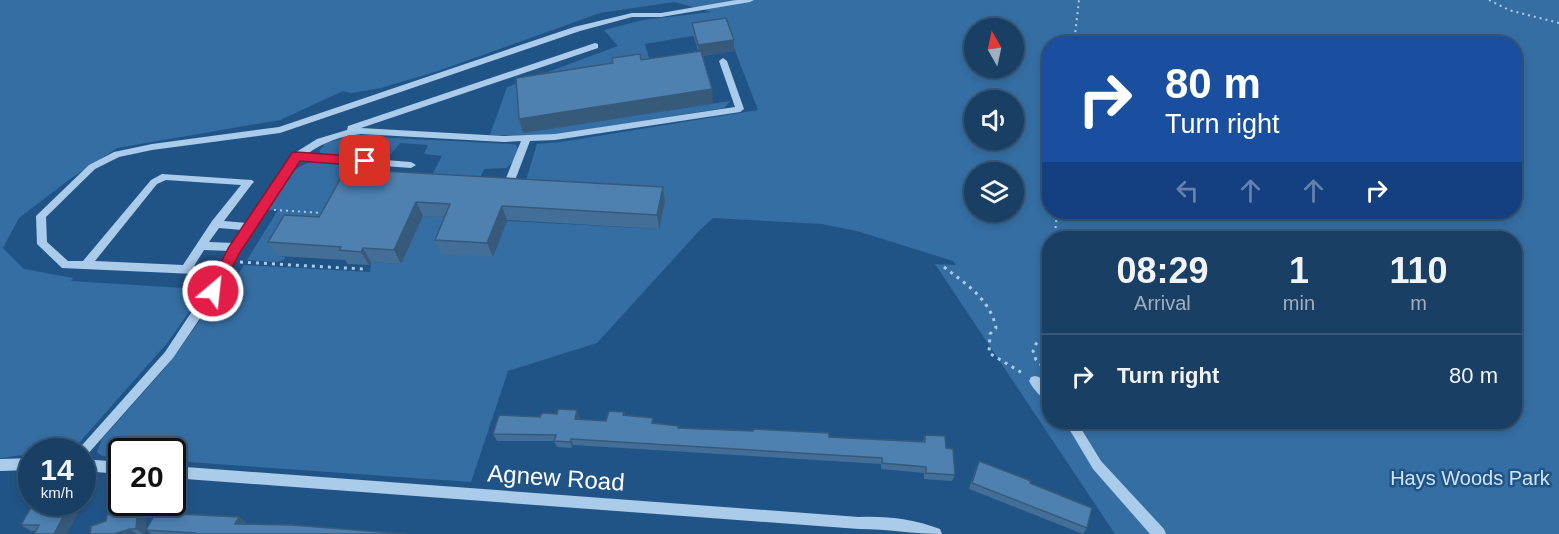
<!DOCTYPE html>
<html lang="en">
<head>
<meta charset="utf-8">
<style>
  :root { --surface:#193f64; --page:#264a6d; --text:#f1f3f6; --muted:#9fafbf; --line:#375878 }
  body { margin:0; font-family:Helvetica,sans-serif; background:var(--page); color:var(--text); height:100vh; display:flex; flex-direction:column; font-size:22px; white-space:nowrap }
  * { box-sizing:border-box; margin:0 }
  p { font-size:20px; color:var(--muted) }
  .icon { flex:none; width:33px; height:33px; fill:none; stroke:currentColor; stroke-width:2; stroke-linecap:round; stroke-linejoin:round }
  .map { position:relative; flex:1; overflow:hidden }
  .side { position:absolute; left:1042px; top:231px; width:480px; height:198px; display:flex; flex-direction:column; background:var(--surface); border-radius:24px; box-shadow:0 3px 9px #0003,0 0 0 2px var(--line) }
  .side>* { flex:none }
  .top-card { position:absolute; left:1042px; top:36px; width:480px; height:183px; border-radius:24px; box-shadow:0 3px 9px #0003,0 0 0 2px var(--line); background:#1a4fa0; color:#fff; overflow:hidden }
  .needle { width:39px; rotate:351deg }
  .buttons { position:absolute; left:964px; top:18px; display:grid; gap:12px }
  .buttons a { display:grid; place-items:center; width:60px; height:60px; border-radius:50%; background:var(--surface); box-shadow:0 3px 9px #0003,0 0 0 2px var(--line); font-size:30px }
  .speed { position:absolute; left:18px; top:438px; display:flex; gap:12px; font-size:30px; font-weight:700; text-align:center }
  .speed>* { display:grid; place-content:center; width:78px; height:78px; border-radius:50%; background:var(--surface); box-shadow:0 3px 9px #0003,0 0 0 2px var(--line); line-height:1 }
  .speed small { font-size:15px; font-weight:400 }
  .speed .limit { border:3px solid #111; border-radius:9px; background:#fff; color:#111 }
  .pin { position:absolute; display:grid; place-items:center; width:51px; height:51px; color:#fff; margin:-26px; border-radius:12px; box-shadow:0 3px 9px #0006 }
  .me { position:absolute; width:66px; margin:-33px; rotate:28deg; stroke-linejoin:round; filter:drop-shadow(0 0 4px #0008) }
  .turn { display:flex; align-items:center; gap:21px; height:126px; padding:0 24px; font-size:27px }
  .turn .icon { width:78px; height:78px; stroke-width:2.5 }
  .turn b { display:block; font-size:42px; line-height:51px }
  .lanes { display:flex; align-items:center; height:57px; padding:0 24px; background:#0003; justify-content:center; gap:30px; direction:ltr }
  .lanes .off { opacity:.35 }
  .eta { display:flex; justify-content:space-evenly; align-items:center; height:102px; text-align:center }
  .eta b { font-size:36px; font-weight:700; line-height:42px }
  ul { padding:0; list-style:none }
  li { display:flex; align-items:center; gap:18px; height:84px; padding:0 24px; border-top:2px solid var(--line) }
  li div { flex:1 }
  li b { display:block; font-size:22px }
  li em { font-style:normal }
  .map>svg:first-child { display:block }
  .green { fill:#356ea3; fill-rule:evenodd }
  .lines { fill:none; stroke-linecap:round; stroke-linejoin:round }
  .path-far1 { stroke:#abcbea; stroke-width:2; stroke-dasharray:2 4; stroke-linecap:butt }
  .path { stroke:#abcbea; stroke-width:3; stroke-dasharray:3 5; stroke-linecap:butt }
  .minor { fill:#abcbea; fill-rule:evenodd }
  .wall { fill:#436e97 }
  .shaded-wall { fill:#375a7b }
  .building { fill:#4e80b0; stroke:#375a7b; stroke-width:1.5 }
  .route { fill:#e11d48; stroke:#92132f; stroke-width:1.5 }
  .labels { text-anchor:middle; stroke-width:5; stroke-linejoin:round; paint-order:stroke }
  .park-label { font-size:20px; fill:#cfe4f7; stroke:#215486 }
  .near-street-label { font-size:24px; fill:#fff; stroke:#215486 }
</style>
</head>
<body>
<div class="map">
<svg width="1559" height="534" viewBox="0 0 1559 534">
  <rect width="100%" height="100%" fill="#215486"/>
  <!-- green -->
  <g class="green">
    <path d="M 0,0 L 1559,0 L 1559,534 L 1115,534 L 935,264 L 956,265 L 953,261 L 857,231 L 822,224 L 713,218 L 698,232 L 597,343 L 508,371 L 471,482 L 173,461 L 172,452 L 122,452 L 121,457 L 102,456 L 97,452 L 102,439 L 165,368 L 221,292 L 227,292 L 244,265 L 370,272 L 371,262 L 401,264 L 393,214 L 461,218 L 493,257 L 507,221 L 659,229 L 665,201 L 522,193 L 537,144 L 561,142 L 758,110 L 727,30 L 645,44 L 651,65 L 523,133 L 730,101 L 724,108 L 554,135 L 490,135 L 507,87 L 618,46 L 604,30 L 643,20 L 711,12 L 674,2 L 600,13 L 441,70 L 381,88 L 351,93 L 343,91 L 280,120 L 117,148 L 70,179 L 19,218 L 3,248 L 24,269 L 73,278 L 71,281 L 199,289 L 203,292 L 168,342 L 78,444 L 67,451 L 32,452 L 31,454 L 0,458 ZM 975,28 L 1014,28 L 1014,68 L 975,68 ZM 1050,44 L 1515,44 L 1515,212 L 1050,212 ZM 975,100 L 1014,100 L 1014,140 L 975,140 ZM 975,172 L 1014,172 L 1014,212 L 975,212 ZM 1050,238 L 1515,238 L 1515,422 L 1050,422 Z"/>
    <polygon points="354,136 510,144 516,145 518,150 513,162 506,168 484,169 475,190 425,188 442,156 424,154 428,145 400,143 387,159 325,157 319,151 326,143"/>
    <path d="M 314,162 L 380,166 L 389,170 L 391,174 L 278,256 L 285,257 L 284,260 L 275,262 L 247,260 L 278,210 L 268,210 C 280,190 289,165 314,162 Z"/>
  </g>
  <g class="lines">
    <!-- path-far1 -->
    <g class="path-far1">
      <polyline points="1489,0 1509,10 1559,23"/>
      <polyline points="1074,44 1079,0"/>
      <polyline points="274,210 324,213"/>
      <polyline points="1055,234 1057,212"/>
    </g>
    <!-- path -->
    <g class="path">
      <polyline points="1054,238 1055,232"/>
      <polyline points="240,262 363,269 365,265"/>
      <path d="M 944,267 C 966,284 990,299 996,328 L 990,334 L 989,353 L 1024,374"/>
      <polyline points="1050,280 1046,314 1050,345"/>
      <polyline points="1049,332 1036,344 1033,351 1036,360 1050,373"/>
    </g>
    <!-- minor -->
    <g class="minor">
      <path d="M 736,0 L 754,0 L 750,2 L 661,17 L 632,17 L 580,31 L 280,133 L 152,150 L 119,157 L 95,169 L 46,217 L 47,242 L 68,261 L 83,261 L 151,180 L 162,174 L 252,180 L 254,182 L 252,184 L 224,221 L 247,223 L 293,154 L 317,139 L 347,130 L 348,126 L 595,43 L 598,44 L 598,48 L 361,128 L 504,136 L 555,134 L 735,107 L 719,61 L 723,58 L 727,61 L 744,109 L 740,112 L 555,140 L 530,141 L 514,183 L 509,186 L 504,183 L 521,141 L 504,142 L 361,134 C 341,136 324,142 307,154 L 411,162 L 416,165 L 411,168 L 300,160 L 291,169 L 238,253 L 220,289 L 173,358 L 86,456 L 82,457 L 82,452 L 76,452 L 165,352 L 216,275 L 62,268 L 37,244 L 36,216 L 89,165 L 114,152 L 152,144 L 279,127 L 574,27 L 632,13 L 661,13 ZM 166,180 L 241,185 L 212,221 L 183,265 L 95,261 L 157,184 ZM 219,228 L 242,230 L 234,243 L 209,242 ZM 204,250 L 229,251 L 221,267 L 194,266 Z"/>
      <path d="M 1035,376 L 1039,377 L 1050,389 L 1050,402 C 1042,399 1033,389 1029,381 L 1031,377 Z"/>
      <polygon points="1065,422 1077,422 1101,461 1164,529 1166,534 1150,534 1093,469"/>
      <polygon points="32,458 32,470 0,471 0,459"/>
      <polygon points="82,459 122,462 122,474 82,471"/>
      <path d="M 172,466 L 859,517 C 888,516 913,519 940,529 L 942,534 C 914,534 887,529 859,529 L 172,478 Z"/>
    </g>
  </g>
  <!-- wall -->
  <g class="wall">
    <polygon points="692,23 734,51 702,56 713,103 523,133 519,119 641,60 698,51 693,34"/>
    <polygon points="346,169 665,201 659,229 507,220 493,257 441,254 435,240 445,217 423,216 401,264 371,262 369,265 348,264 345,260 278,256 268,242 319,217"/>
    <polygon points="624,412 625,415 655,423 679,428 829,437 923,441 925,435 946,448 955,475 952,481 924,479 924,473 881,469 881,464 573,445 572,448 557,447 554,441 497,441 493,434 540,417 580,417 579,419 606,421"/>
    <polygon points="976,467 1030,483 1087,528 1083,534 969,489"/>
    <polygon points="34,502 75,502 81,507 36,531 31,531 21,525"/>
    <polygon points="182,510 187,514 239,517 246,523 245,524 407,534 152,534 146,530"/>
    <polygon points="146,511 145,534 90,534 106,521"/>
  </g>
  <!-- shaded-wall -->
  <g class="shaded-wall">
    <polygon points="734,40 734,51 699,56 698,45"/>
    <polygon points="712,89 713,103 523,133 519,119"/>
    <polygon points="663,187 665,201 659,229 657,215"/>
    <polygon points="416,202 423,216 401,264 394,250"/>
    <polygon points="502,206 507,220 493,257 487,243"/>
    <polygon points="363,248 371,262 369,265 361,252"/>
    <polygon points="577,410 580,417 578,425 575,419"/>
    <polygon points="571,439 573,445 572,448 570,442"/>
    <polygon points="71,502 75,502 81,507 67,534 54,534"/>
    <polygon points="138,505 146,511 145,534 143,534 136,529"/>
    <polygon points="239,517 246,523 242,530 235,524"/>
    <polygon points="130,529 137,534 114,534"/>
  </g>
  <!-- building -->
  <g class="building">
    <polygon points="726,18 734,40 698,45 692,23"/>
    <polygon points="701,51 712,89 519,119 516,78 613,63 612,58 640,54 641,60"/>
    <polygon points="346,169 663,187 657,215 502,206 487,243 435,240 450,204 416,202 394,250 363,248 361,252 339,250 341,247 268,242 284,215 319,217"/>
    <polygon points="558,409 577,410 575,419 606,421 609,411 624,412 623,415 653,418 652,423 679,426 678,428 753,431 754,429 829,433 829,437 925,442 925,435 945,436 946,448 953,449 955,475 926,473 926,467 882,463 882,458 571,439 570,442 554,441 556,435 493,434 499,415 540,417 542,413 557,414"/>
    <polygon points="979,461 1031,481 1030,483 1092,508 1087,528 972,483"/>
    <polygon points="34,502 71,502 54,534 34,534 39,525 21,525"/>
    <polygon points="138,505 136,529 130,529 114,534 90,534 91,526 106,521 107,515"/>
    <polygon points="158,509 182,510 180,514 239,517 235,524 292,525 407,534 195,534 195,533 146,530"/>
  </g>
  <!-- route -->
  <polygon class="route" points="296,152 365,157 371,161 365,166 300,161 239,254 218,295 208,295 206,291 229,247 292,153"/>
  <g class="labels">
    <!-- park labels -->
    <g class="park-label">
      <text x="1470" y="485">Hays Woods Park</text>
    </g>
    <!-- near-street labels -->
    <g class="near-street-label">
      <text transform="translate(556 478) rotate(4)" y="8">Agnew Road</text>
    </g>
  </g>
</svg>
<div class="buttons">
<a><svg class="needle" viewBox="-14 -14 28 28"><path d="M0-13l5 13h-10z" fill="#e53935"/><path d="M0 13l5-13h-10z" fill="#9fafbf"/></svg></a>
<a><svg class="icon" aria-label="sound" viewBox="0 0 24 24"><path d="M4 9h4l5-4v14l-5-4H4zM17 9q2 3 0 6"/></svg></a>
<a><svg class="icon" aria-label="layers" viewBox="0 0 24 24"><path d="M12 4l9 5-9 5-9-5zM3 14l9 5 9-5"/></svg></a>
</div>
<div class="speed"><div>14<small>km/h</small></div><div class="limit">20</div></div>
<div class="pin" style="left:365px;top:161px;background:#d93025"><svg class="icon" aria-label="arrive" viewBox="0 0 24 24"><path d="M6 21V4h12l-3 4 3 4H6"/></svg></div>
<svg class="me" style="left:213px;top:291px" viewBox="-20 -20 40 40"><circle r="17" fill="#e11d48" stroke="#fff" stroke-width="3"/><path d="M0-11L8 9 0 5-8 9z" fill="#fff"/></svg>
<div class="top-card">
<div class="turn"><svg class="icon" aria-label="right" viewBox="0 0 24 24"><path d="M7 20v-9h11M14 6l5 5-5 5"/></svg><div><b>80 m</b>Turn right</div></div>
<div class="lanes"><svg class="icon off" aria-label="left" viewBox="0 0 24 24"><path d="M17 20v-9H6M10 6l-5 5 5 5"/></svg><svg class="icon off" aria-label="ahead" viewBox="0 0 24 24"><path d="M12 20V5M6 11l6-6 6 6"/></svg><svg class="icon off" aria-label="ahead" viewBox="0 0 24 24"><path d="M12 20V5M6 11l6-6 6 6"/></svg><svg class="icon" aria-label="right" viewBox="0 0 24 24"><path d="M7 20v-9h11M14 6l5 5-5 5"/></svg></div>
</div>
<section class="side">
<div class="eta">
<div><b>08:29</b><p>Arrival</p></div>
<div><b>1</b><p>min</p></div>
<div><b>110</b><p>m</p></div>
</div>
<ul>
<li><svg class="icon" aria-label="right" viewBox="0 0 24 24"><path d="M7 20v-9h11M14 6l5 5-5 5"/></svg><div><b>Turn right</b></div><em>80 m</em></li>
</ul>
</section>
</div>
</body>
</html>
